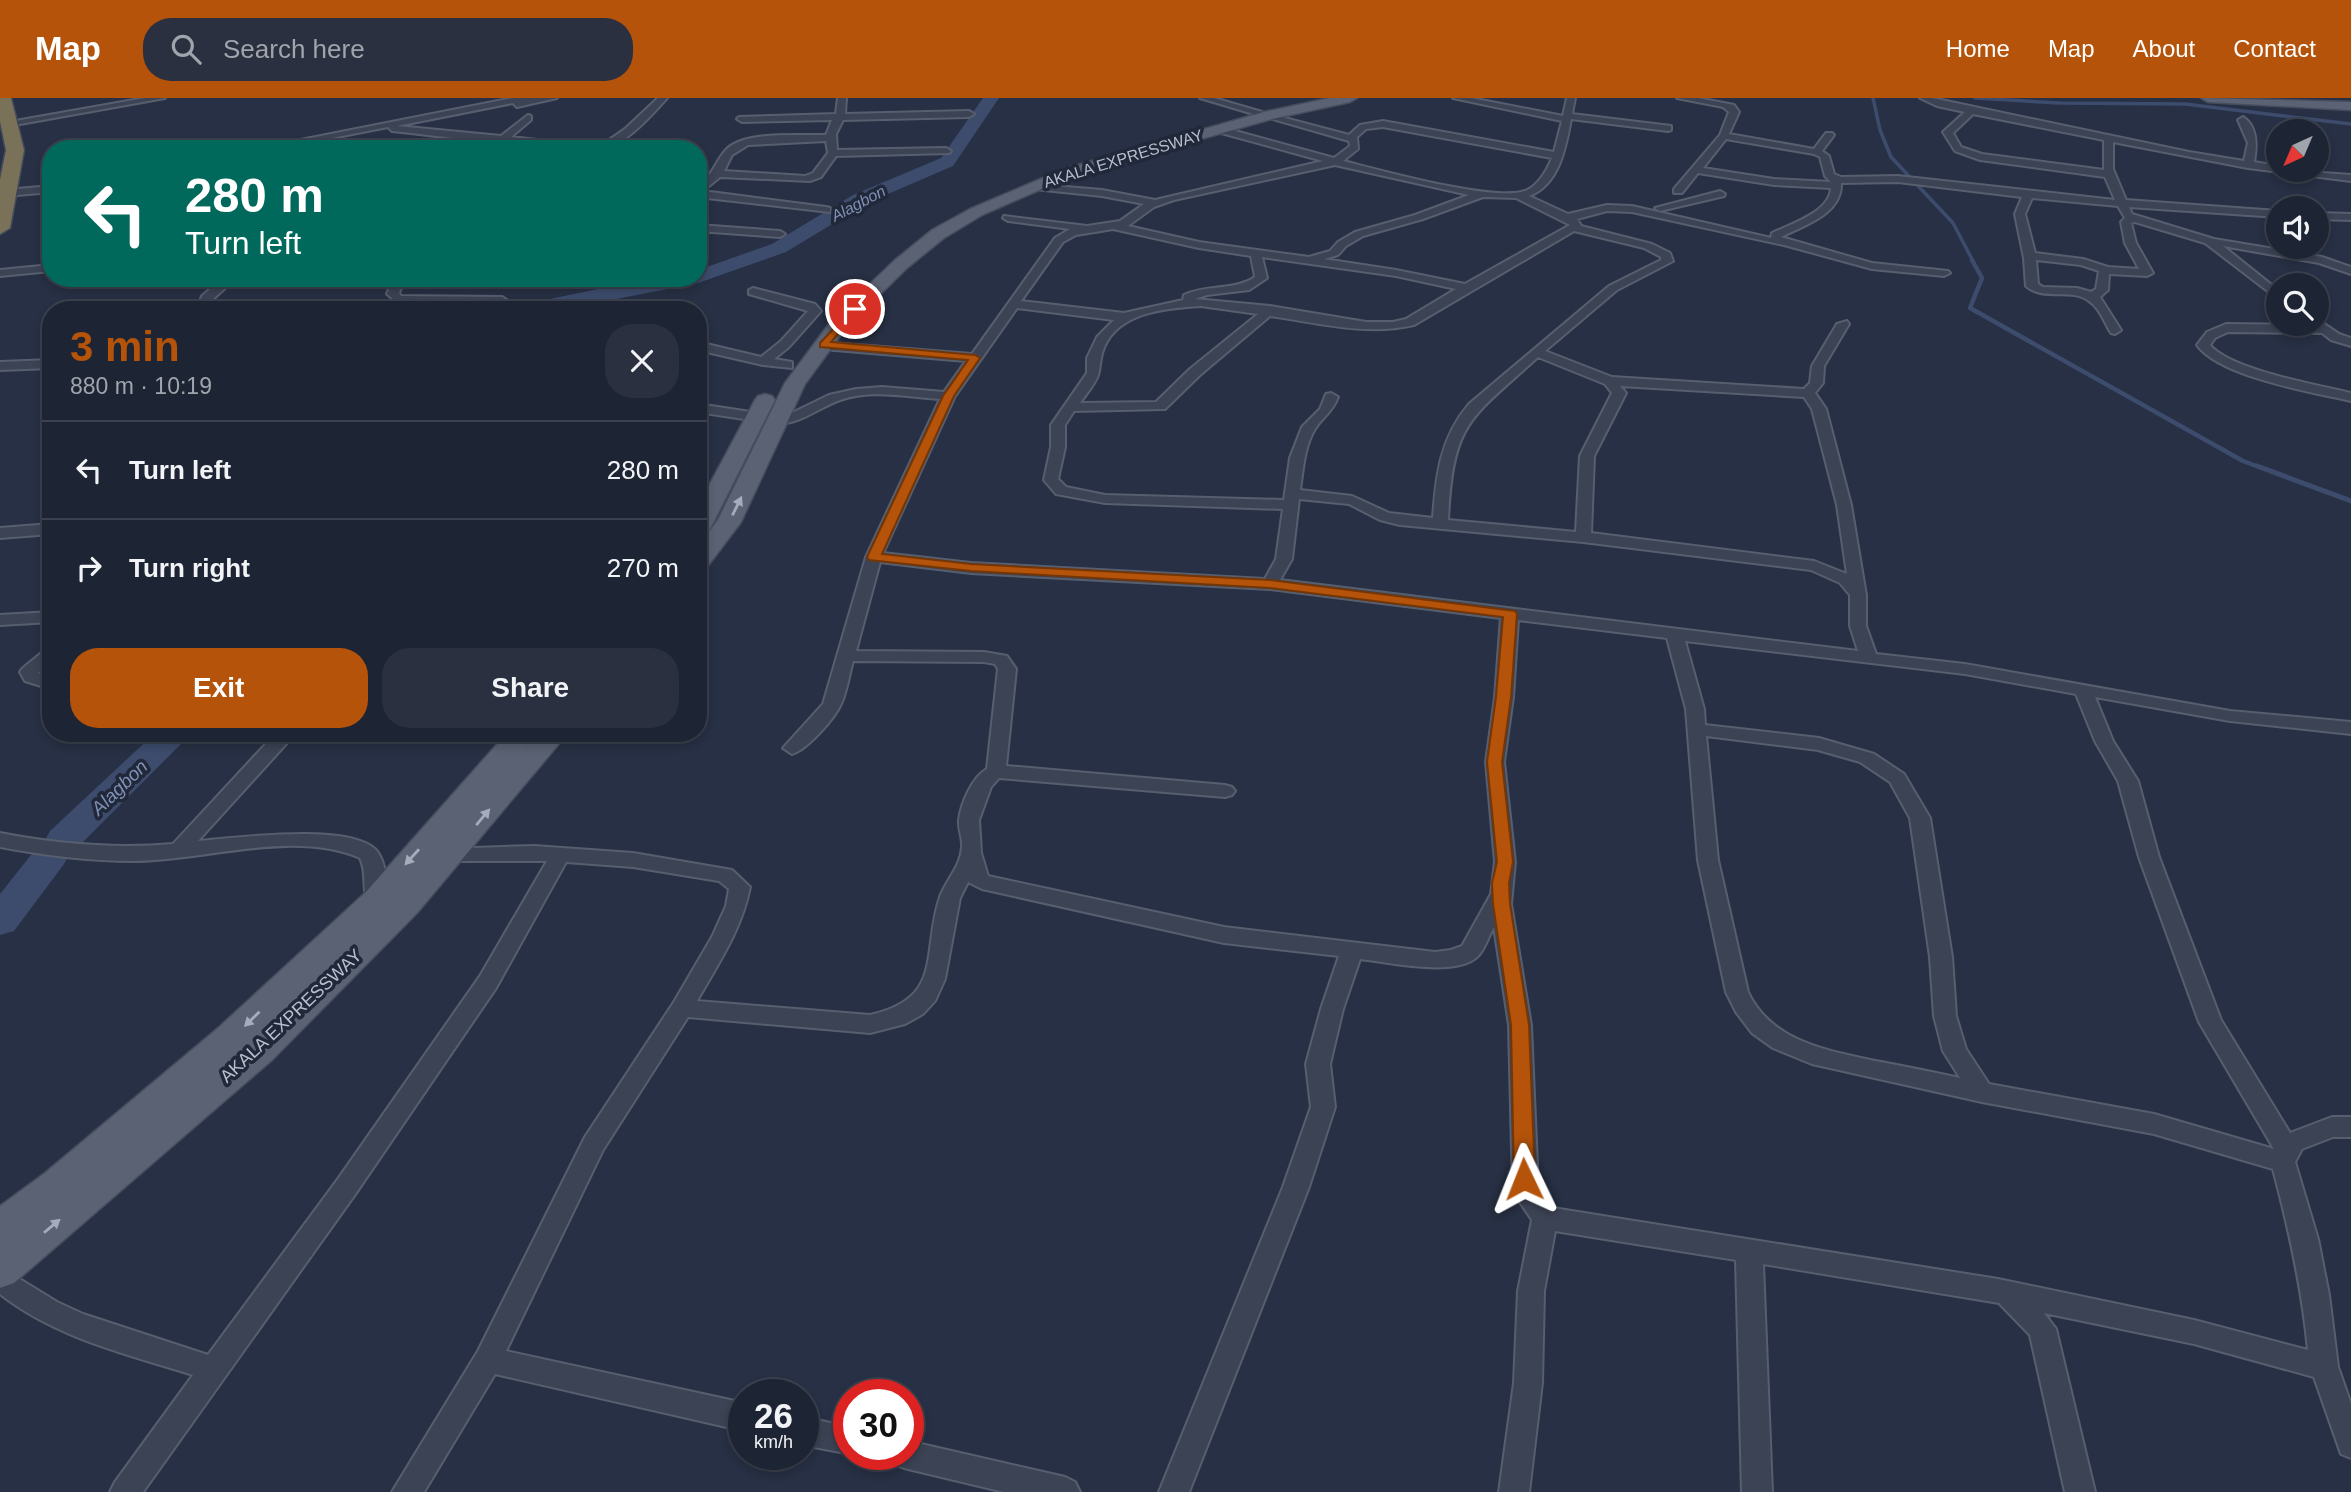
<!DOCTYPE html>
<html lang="en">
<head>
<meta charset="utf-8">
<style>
  :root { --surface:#1d2433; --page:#2a303f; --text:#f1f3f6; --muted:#a0a4ac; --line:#3b414e; --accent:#b45309 }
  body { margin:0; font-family:Helvetica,sans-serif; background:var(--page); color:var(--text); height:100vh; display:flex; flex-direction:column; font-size:26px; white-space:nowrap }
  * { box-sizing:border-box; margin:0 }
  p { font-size:23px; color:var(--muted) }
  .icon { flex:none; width:38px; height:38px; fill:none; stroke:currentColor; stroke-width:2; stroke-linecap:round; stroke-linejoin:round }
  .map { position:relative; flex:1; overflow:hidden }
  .drawer { position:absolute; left:42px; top:203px; width:665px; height:441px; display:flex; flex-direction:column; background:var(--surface); border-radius:28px; box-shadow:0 4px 10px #0003,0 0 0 2px var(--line) }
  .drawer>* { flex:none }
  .banner { position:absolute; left:42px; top:42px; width:665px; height:147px; border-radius:28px; box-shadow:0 4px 10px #0003,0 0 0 2px var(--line); background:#00695c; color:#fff; overflow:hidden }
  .needle { width:46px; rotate:224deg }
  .buttons { position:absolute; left:2266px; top:21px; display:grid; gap:14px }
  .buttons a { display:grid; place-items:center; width:63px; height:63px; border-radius:50%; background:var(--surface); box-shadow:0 4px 10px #0003,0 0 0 2px var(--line); font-size:35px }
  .speed { position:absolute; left:728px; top:1281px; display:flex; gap:14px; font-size:35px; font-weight:700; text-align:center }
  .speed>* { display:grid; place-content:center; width:91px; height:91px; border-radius:50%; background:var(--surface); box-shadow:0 4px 10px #0003,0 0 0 2px var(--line); line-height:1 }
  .speed small { font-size:18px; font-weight:400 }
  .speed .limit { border:10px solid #d22; background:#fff; color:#111 }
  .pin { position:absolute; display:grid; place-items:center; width:60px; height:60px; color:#fff; margin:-30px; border:4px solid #fff; border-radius:50%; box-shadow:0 2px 7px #0007 }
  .me { position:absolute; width:77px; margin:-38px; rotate:358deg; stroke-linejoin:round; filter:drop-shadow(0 0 5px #0008) }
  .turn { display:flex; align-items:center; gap:24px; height:147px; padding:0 28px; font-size:32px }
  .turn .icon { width:91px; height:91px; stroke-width:2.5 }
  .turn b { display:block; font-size:49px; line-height:60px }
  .round { display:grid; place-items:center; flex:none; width:74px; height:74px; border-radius:28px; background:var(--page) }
  .overview { display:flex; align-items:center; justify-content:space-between; height:119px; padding:0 28px }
  h1 { font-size:42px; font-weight:800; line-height:52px; color:var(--accent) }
  .button { display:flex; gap:14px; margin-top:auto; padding:14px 28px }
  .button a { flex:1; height:80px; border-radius:28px; background:var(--accent); color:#fff; font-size:28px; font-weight:800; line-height:80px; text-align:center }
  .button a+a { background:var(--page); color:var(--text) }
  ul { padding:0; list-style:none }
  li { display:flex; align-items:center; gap:21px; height:98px; padding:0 28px; border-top:2px solid var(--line) }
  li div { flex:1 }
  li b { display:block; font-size:26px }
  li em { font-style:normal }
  header { display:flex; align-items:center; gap:42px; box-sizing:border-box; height:98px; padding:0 35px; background:var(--accent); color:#fff }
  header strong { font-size:33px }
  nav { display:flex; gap:38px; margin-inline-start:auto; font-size:24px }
  .search { width:490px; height:63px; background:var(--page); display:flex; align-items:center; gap:18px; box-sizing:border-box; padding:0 24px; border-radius:28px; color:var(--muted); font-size:26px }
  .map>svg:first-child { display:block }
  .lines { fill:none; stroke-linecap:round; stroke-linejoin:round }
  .stream-far2 { stroke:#3d4c6d; stroke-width:3.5 }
  .stream-far1 { stroke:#3d4c6d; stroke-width:4.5 }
  .stream { stroke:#3d4c6d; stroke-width:5 }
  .river { fill:#3d4c6d; fill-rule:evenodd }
  .street-casing { stroke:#575e6e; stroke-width:4 }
  .primary-casing { stroke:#454c5d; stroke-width:3 }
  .highway-casing { stroke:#434b5b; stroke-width:3 }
  .street { fill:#3c4354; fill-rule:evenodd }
  .primary { fill:#5a6273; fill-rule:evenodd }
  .highway { fill:#7a7159; fill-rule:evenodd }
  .oneway { fill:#a6acbb }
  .route { fill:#b45309; stroke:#753606; stroke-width:2 }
  .labels { text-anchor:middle; stroke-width:7; stroke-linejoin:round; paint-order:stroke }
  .far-street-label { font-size:16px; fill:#b9bfcd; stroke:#202839 }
  .far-water-label { font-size:16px; font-style:italic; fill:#8090b4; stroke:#202839 }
  .street-label { font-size:18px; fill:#b9bfcd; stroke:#202839 }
  .water-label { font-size:19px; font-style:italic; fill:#8090b4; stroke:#202839 }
</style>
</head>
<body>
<header>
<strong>Map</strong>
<div class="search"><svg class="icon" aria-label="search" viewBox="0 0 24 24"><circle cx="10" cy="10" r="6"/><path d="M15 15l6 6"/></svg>Search here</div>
<nav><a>Home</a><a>Map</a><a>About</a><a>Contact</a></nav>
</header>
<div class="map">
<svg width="2351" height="1394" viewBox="0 0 2351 1394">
  <rect width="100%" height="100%" fill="#273044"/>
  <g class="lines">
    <!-- stream-far2 -->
    <g class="stream-far2">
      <polyline points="1873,0 1880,32 1891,59 1953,125 1973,163"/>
      <polyline points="1975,0 2059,5 2185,6 2351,26"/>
    </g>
    <!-- stream-far1 -->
    <polyline class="stream-far1" points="1972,162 1982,180 1970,210 2243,363 2262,370"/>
    <!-- stream -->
    <polyline class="stream" points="2257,368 2351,403"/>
    <!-- river -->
    <g class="river">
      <polygon points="983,0 999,0 953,68 867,105 786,154 698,185 560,212 518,212 521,207 651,180 698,180 698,172 772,146 853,97 941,60"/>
      <polygon points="155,635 192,635 76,751 67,753 69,757 64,766 14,833 0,837 0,796 38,748 47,746 45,742 50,733"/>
    </g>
    <!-- street casing -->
    <g class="street-casing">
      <g id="street">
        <polygon points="145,0 165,0 9,28 4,25"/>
        <path d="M 513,0 L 557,0 L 517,9 L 513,5 L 397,28 L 501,38 L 528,17 L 531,18 L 531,22 L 511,39 L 599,49 L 625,31 L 658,0 L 667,0 C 652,17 632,39 611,49 C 590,59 426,36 392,33 L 388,29 L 276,51 L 255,51 Z"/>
        <path d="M 838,0 L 846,0 L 845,16 L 969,13 L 974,16 L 969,19 L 843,22 L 836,36 L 837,52 L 946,50 L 951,53 L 949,55 L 836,58 L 821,79 L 810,83 L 720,79 L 703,93 L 826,109 L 830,110 L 830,114 L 698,99 L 698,87 C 713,78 714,66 725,53 C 742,32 801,38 826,37 L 832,22 L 742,24 L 737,21 L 739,19 L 836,16 ZM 826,43 L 828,55 L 813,75 L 805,78 L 724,73 L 732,57 L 748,47 Z"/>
        <polygon points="1200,0 1214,0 1262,14 1257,17"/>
        <path d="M 1453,0 L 1471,0 L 1563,18 L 1567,0 L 1575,0 L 1572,16 L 1671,28 L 1671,32 L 1668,33 L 1571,21 C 1566,49 1559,87 1529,98 L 1568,116 L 1607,107 L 1632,108 L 1771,140 L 1772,135 C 1791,126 1830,114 1831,90 L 1774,87 L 1698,75 L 1682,95 L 1674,95 L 1674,91 L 1720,37 L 1729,14 L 1723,9 L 1677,0 L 1698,0 L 1734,7 L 1739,14 L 1729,36 L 1814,51 L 1826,35 L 1832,35 L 1834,37 L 1822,53 L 1829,58 L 1834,76 L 1841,79 L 1898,78 L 2115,102 L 2105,79 L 1980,62 L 1955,53 L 1943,34 L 1965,14 L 1937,8 L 1920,0 L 1932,0 L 2189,54 L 2244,63 L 2248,45 L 2238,22 L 2243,19 C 2258,29 2257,48 2254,64 L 2278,68 L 2278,72 L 2351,77 L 2351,83 L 2248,70 L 2113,44 L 2113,71 L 2126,102 L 2278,113 L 2278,119 L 2129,109 L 2132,116 L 2214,141 L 2322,159 L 2351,169 L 2351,176 L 2319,165 L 2223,148 L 2278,192 L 2278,201 L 2205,145 L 2135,124 L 2131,125 L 2136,145 L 2153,175 L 2147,178 L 2109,176 L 2108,192 L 2100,199 L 2121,232 L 2115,236 L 2111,235 C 2104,224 2100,210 2089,203 C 2071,189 2044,204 2026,188 L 2024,160 L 2015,116 L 2022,99 L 1898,84 L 1841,85 C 1842,116 1805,127 1781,139 L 1872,165 L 1948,173 L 1950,175 L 1944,178 L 1872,171 L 1784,147 L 1632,114 L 1607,113 L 1577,121 L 1581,128 L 1652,146 L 1670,155 L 1673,163 L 1617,192 L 1545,253 L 1612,279 L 1804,291 L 1810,285 L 1812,268 L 1837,226 L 1847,223 L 1849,226 L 1824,268 L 1823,285 L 1815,295 L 1826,311 L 1851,407 L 1866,497 L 1866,528 L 1876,556 L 1965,566 L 2230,613 L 2351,624 L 2351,636 L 2230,623 L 2095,599 L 2113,643 L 2138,683 L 2159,759 L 2221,922 L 2290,1035 L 2332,1019 L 2351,1019 L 2351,1039 L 2333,1039 L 2302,1051 L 2295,1064 L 2318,1141 L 2329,1197 L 2338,1269 L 2351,1306 L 2351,1360 L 2341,1356 L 2314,1279 L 2194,1246 L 2044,1215 L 2056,1231 L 2095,1394 L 2065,1394 L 2030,1237 L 1999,1205 L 1763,1166 L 1772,1394 L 1742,1394 L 1736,1162 L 1555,1133 L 1544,1193 L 1542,1285 L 1529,1394 L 1499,1394 L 1514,1285 L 1518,1193 L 1532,1122 L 1513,1094 L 1509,927 L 1494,829 C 1489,837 1485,851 1478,858 C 1456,880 1389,864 1360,861 L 1343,911 L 1330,966 L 1335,1009 L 1309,1089 L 1189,1394 L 1159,1394 L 1283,1089 L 1311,1009 L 1306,966 L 1321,911 L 1339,858 L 1224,845 L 982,791 L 968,784 L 960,800 L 945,881 L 935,903 L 923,916 L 905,926 L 870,935 L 688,919 L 603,1052 L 506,1253 L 744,1305 L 744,1333 L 495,1276 L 424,1394 L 392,1394 L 478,1253 L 585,1039 L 674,904 L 712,839 L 726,808 L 729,791 L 719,783 L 633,769 L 566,764 L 496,890 L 356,1095 L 143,1394 L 110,1394 L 115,1384 L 193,1277 C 127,1256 56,1240 0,1196 L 0,1169 L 57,1204 L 83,1216 L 208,1257 L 338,1081 L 480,878 L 547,763 L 451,763 L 444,761 L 441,756 L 444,751 L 534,748 L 633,755 L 732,772 L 750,789 C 742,831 718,866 697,903 L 870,917 C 945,900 921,855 940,799 C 946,782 961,768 962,749 C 963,740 958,732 959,722 C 961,706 972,679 987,671 L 998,571 L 995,566 L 984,564 L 853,563 C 849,577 847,593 841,606 C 835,620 807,652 792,656 L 783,650 L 823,606 L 866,459 L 940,301 C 908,299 871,291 840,302 C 818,310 802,325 778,326 L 771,322 L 773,319 L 790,316 L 829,297 L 856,291 L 882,289 L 944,294 L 966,263 L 823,251 L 817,247 L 819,244 L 972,256 L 1055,140 L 1070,131 L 1008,123 L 1003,120 L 1004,118 L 1087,128 L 1120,123 L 1144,106 L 1102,98 L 1034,91 L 1029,88 L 1030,86 L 1102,92 L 1155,102 L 1323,63 L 1214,33 L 1212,31 L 1217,28 L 1334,60 L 1350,48 L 1349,43 L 1266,19 L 1266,15 L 1349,37 L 1360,27 L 1383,23 L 1554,54 L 1562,23 ZM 1973,16 L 2104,42 L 2104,72 L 1982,56 L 1961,49 L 1953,35 ZM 1383,29 L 1552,60 C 1547,72 1538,88 1525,93 C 1493,104 1380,72 1343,63 L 1358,51 L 1357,39 L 1366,31 ZM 1726,41 L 1814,56 L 1820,59 L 1825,78 L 1831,84 L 1774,81 L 1703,70 ZM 1335,67 L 1469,97 L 1415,117 L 1355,134 L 1338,144 L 1330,153 L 1309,159 L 1199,144 L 1128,128 L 1154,109 L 1174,102 ZM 1483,99 L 1516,100 L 1570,127 L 1465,186 L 1396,172 L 1324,161 L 1338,157 L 1346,148 L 1363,138 L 1423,121 ZM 2032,100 L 2118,108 L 2125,120 L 2121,124 L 2125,145 L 2139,171 L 2108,169 L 2083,161 L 2035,155 L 2025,116 ZM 1113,131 L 1199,150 L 1251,158 L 1255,179 C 1235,193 1206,186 1184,197 L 1183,202 L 1124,215 L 1021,203 L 1063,144 L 1076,137 ZM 1574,133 L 1644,150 L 1661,159 L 1661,162 L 1609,188 L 1469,306 C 1440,340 1436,378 1433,420 L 1389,415 L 1352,398 L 1300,392 C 1303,372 1304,349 1315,331 C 1323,318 1332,315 1338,299 L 1331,295 L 1326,296 L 1320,311 L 1302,329 L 1290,360 L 1284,402 L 1105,397 L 1066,389 L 1058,381 L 1065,349 L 1065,327 L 1074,313 L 1165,311 L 1200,277 L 1270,218 C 1318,225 1367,238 1414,227 ZM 1262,159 L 1396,178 L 1456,191 L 1406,221 L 1393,224 L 1366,224 L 1270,208 L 1195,201 L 1207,197 L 1249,192 L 1267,180 ZM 2036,162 L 2081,167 L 2099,173 L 2096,191 L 2091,194 L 2077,190 L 2043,189 L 2038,186 ZM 1201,208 L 1258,216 L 1190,271 L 1156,304 L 1080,305 C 1086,296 1098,283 1099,273 C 1101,261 1101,253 1108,242 C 1126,213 1170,210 1201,208 ZM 1017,210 L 1114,222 L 1097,239 L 1087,260 L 1087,275 L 1051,327 L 1051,349 L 1044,382 L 1056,396 L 1105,405 L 1283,411 L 1276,461 L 1265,481 L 971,465 L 883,455 L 955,298 ZM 1538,259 L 1605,286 L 1612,295 L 1580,358 L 1576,434 L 1448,422 C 1453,323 1469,322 1538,259 ZM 1620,288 L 1804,299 L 1812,311 L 1837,407 L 1847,476 L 1814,463 L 1591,435 L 1594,358 L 1626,295 ZM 1299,401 L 1349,406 L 1380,422 L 1400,427 L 1583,444 L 1811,472 L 1840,485 L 1850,497 L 1850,528 L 1858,553 L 1280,482 L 1292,461 ZM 880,464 L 971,475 L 1270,491 L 1501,520 L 1495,599 L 1486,664 L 1495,764 L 1491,796 L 1462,848 L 1451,852 L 1435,854 L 1224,829 L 988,778 L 981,755 L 979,722 L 991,689 L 999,680 L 1225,699 L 1232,697 L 1235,693 L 1232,689 L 1225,687 L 1006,668 L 1016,571 L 1007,558 L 984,554 L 856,553 ZM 1518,522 L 1667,540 L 1686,611 L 1698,762 L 1726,894 L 1736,914 L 1752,935 L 1773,950 L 1812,966 L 1982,1004 L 2154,1036 L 2273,1071 C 2289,1131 2302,1190 2308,1252 L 2194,1222 L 1998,1181 L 1553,1110 L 1538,1091 L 1531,927 L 1511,806 L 1515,764 L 1504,664 L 1513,599 ZM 1685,543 L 1965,576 L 2076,596 L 2095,643 L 2118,683 L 2139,759 L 2199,924 L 2274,1051 L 2154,1016 L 1989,986 L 1966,951 L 1956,918 L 1952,859 L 1930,720 L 1904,676 L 1874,656 L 1819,640 L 1705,627 L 1704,611 ZM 1706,638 L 1818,652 L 1860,664 L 1890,684 L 1910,720 L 1930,859 L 1934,918 L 1943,953 L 1960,980 C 1932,974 1904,968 1875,963 C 1826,952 1772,944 1748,894 L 1718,762 Z"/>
        <polygon points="51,88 51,94 6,98 1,95 6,92"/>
        <polygon points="1720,93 1725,96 1724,98 1660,113 1655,110"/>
        <polygon points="2317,115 2351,116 2351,122 2317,121"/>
        <polygon points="698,127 780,133 785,136 780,139 698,133"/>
        <polygon points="51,167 51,173 0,178 0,172"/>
        <polygon points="223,180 236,180 212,202 209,212 197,212 202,198"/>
        <polygon points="393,180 405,180 399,195 401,198 502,199 508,203 502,207 398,205 387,196"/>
        <polygon points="753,190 815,206 821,213 789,249 774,261 792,264 792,270 763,267 698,252 698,244 761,259 781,243 808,213 749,196 749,192"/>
        <polygon points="557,204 576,209 578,212 553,211 551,208"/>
        <path d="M 2317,221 L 2339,236 L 2351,240 L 2351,248 L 2331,242 L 2322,235 L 2228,234 L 2215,240 L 2210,247 C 2231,272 2318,287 2351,295 L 2351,303 C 2312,294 2220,279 2197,247 L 2207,234 L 2226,226 L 2312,227 L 2317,226 Z"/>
        <polygon points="51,262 51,270 0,272 0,264"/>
        <polygon points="698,306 757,315 764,319 757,323 698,314"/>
        <polygon points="51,426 51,436 0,440 0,430"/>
        <polygon points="51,514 51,524 0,527 0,517"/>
        <polygon points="51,551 51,565 38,575 51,580 51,591 25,583 20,574 23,570 45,552"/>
        <path d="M 276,635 L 296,635 L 198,743 C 237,740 346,725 375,751 C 381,757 385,769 385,776 C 386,787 389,799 383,808 L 376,810 L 369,808 C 361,794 368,776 360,760 C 293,731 204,763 133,763 C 89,763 42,757 0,749 L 0,735 C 57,746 116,751 173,746 Z"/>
        <polygon points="803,1319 849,1329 851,1356 803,1347"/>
        <polygon points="908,1343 1065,1379 1075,1384 1080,1394 1004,1394 904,1370 894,1366 890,1356 908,1356"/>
      </g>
    </g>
    <!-- primary casing -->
    <g class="primary-casing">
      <g id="primary">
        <polygon points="1330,0 1357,0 1350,4 1272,21 1074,77 982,117 944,140 907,170 846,230 805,286 741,424 707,469 698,471 698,448 718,422 785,285 832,222 895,162 932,132 970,111 1064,71 1264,14"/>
        <polygon points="2201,0 2351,4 2351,12 2208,4"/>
        <polygon points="765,296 772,298 775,302 710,431 706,436 698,438 698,408 755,302 758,298"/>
        <polygon points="507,635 537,635 524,652 538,635 568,635 417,815 272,962 14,1185 0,1190 0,1108 45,1075 217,931 365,795"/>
      </g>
    </g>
    <!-- highway casing -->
    <g class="highway-casing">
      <polygon id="highway" points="0,0 11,0 24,52 10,130 0,136 0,82 6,52 0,23"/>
    </g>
    <!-- street -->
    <use href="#street" class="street"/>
    <!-- primary -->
    <use href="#primary" class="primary"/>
    <!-- highway -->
    <use href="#highway" class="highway"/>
  </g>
  <!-- one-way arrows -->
  <defs><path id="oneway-solid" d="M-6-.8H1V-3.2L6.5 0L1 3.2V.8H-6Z" transform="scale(1.75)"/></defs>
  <g class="oneway">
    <use href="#oneway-solid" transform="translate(737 408) rotate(-64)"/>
    <use href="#oneway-solid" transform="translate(483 719) rotate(-50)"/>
    <use href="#oneway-solid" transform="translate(412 759) rotate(132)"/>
    <use href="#oneway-solid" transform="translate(252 921) rotate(136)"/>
    <use href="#oneway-solid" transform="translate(52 1128) rotate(-40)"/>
  </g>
  <!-- route -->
  <polygon class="route" points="855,208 860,211 831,244 975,257 980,260 954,298 882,456 971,466 1270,482 1515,513 1517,516 1511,599 1502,664 1513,764 1509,785 1510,806 1529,927 1535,1081 1532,1087 1524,1089 1517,1087 1514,1081 1511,927 1493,806 1492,785 1497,764 1487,664 1496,599 1503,519 1270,490 971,473 869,462 867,459 943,298 968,262 820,249 820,245"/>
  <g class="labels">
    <!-- far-street labels -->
    <g class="far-street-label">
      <text transform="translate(1123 60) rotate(-17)" y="6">AKALA EXPRESSWAY</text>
    </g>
    <!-- far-water labels -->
    <g class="far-water-label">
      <text transform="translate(858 105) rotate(-28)" y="6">Alagbon</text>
    </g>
    <!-- street labels -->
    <g class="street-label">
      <text transform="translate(291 918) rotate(-43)" y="6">AKALA EXPRESSWAY</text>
    </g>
    <!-- water labels -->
    <g class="water-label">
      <text transform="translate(119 689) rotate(-44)" y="7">Alagbon</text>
    </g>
  </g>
</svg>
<div class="buttons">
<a><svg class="needle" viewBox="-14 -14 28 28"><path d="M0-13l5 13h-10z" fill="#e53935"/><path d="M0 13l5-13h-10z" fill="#a0a4ac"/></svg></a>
<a><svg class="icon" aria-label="sound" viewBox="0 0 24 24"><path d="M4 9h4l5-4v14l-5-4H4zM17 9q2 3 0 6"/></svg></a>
<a><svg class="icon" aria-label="search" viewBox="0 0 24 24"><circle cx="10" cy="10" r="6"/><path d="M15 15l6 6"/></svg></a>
</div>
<div class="speed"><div>26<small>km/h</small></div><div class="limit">30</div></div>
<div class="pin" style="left:855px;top:211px;background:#d93025"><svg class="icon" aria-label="arrive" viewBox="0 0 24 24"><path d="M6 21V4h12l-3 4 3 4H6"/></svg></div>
<svg class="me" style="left:1524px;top:1081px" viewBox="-20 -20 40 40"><path d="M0-17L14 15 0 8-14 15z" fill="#b45309" stroke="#fff" stroke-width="4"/></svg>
<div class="banner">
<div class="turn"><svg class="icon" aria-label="left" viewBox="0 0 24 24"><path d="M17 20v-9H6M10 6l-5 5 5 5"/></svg><div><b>280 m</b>Turn left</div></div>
</div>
<section class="drawer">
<div class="overview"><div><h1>3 min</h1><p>880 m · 10:19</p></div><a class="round"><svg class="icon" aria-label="close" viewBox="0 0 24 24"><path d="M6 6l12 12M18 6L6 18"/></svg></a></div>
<ul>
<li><svg class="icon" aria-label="left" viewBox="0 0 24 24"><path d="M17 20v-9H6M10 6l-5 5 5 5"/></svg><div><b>Turn left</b></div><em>280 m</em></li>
<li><svg class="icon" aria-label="right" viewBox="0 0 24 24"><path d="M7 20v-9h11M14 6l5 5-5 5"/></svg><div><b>Turn right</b></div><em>270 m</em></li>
</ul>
<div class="button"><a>Exit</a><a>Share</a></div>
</section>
</div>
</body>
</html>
